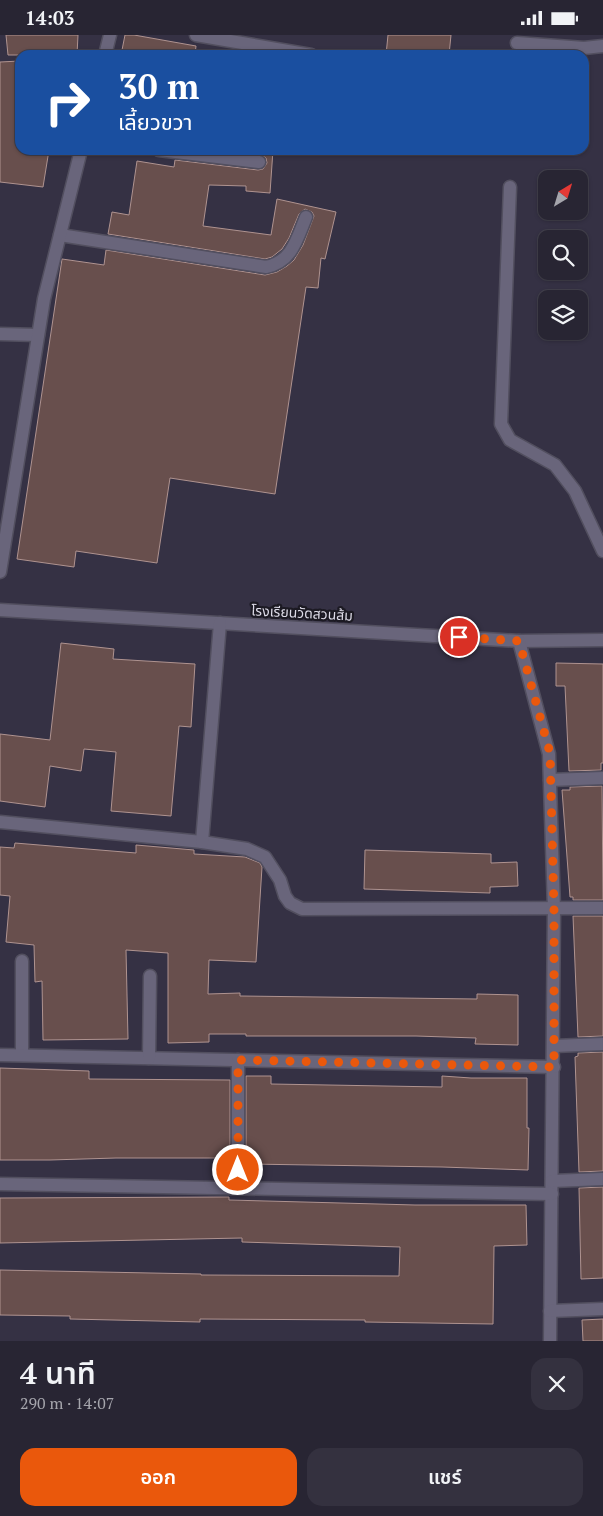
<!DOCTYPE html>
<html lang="th">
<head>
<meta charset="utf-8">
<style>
  :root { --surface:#282533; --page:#34313f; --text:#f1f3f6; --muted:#a5a5ac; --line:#44424e; --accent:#ea580c }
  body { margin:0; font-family:"PT Serif","Noto Sans Thai",serif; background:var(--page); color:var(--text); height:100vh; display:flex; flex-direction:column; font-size:19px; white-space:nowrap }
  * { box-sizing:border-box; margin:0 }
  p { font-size:16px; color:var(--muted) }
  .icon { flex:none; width:28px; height:28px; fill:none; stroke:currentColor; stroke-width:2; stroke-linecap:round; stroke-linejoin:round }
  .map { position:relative; height:1306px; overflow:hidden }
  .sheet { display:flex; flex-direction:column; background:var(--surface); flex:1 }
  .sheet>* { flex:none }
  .guide { position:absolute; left:15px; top:15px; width:574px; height:105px; border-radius:15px; box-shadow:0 1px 4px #0004,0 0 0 1px var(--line); background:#1a4fa0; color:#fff; overflow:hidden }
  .needle { width:32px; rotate:38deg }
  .tools { position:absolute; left:538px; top:135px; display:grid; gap:10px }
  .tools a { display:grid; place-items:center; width:50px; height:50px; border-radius:10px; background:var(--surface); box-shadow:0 1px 4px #0004,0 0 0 1px var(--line); font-size:25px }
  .pin { position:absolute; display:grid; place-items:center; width:42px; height:42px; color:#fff; margin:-21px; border:2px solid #fff; border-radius:50%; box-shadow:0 1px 5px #0007 }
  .me { position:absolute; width:55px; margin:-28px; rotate:0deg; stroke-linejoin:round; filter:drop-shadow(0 0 4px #0008) }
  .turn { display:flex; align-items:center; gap:18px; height:105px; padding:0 20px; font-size:22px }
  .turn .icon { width:65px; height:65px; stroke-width:2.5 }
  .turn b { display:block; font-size:35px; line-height:42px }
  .round { display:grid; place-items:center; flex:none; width:52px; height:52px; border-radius:15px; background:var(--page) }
  .overview { display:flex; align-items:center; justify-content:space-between; height:85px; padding:0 20px }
  h1 { font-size:30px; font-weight:600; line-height:38px }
  .cta { display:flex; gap:10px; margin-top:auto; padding:10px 20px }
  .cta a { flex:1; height:58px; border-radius:15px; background:var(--accent); color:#fff; font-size:20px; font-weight:600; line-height:58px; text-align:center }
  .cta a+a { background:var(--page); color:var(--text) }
  .status { display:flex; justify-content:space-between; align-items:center; height:35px; padding:0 25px; background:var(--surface); direction:ltr }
  .status svg { height:14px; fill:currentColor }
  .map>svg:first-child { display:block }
  .building { fill:#684f4d; stroke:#af9390 }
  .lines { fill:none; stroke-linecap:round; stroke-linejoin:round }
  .minor-casing { stroke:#524f5f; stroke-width:15 }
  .minor { stroke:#69657b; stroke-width:12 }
  .route { stroke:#ea580c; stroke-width:9; stroke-dasharray:0 16.2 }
  .labels { text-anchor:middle; stroke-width:4.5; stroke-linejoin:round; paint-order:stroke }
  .street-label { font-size:14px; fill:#dddbe7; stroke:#1c1a23 }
</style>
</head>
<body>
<div class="status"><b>14:03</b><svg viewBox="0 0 49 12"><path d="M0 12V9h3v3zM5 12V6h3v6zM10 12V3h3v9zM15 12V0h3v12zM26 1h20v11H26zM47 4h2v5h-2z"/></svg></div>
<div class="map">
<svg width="603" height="1306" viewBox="0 0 603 1306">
  <rect width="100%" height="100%" fill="#353144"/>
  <!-- building -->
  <g class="building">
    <polygon points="6,0 78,0 77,20 8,20"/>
    <polygon points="125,0 134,0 196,11 195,20 121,20"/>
    <polygon points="388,0 451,0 449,20 386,20"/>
    <polygon points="20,26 20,115 49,115 43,152 0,147 0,27"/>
    <polygon points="227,115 273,115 270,158 246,156 246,151 209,150 203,191 271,200 277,164 336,177 325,224 321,223 318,253 306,252 275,459 170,443 157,528 76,516 74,532 17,524 62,224 104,230 106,215 265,240 277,237 287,231 294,225 303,210 314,181 312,177 305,174 299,179 289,203 282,214 272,222 265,224 108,199 112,177 129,180 137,126 174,132 175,125 258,135 263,134 267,128 266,123 260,119"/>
    <polygon points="61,608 114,614 113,624 195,629 191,692 179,691 171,781 111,776 116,717 84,714 81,736 50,731 45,772 0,766 0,699 50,705"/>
    <polygon points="556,628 603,629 603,728 601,728 601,735 569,736 565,651 556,651"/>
    <polygon points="602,751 603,865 573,865 573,862 570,862 562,755 570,755 570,752"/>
    <polygon points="15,808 136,818 136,810 194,815 194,819 245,822 260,828 262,832 256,927 209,925 208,959 240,958 240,961 477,964 477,959 518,960 518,1010 475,1009 476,1003 416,1001 246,1001 246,999 209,999 209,1007 168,1008 168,918 126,915 128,1004 43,1005 42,946 35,947 34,910 6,907 10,861 0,860 0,812 14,813"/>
    <polygon points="365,815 491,819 491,828 517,827 518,851 490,852 490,858 364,854"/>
    <polygon points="573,881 603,881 603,1001 578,1002"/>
    <polygon points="603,1017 603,1136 579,1137 575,1022 578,1021 578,1018"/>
    <polygon points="0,1033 89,1036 89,1044 230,1045 230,1123 116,1123 50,1125 0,1125"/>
    <polygon points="246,1041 271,1041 271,1049 442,1052 442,1041 471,1043 527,1043 527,1093 529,1093 528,1135 442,1132 246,1129"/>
    <polygon points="603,1152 603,1243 581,1244 579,1153"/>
    <polygon points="229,1162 229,1165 415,1170 526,1170 527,1210 494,1211 493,1289 365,1287 365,1285 200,1284 200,1287 70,1284 70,1281 0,1280 0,1235 201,1239 201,1240 399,1241 400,1212 242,1207 242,1203 0,1208 0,1163"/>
    <polygon points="603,1284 603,1306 583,1306 582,1285"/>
  </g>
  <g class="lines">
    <!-- minor casing -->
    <g class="minor-casing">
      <g id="minor">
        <polyline points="196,0 311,20"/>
        <polyline points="517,8 584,13 603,11"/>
        <polyline points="105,20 110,0"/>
        <polyline points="159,115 259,127"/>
        <polyline points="510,152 501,389 510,405 555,430 575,456 603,516"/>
        <path d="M 60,200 L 266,232 C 292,227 297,204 306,182"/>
        <polyline points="0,299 38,300"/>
        <polyline points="0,537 44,264 81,115"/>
        <polyline points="0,575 519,606 603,605"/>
        <polyline points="519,606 549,719 554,874 550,1306"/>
        <polyline points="550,745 603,743"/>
        <polyline points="0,787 202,807 247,814 265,822 280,845 285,861 290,868 302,874 603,873"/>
        <polyline points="202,807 220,588"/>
        <polyline points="22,926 22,1020"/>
        <polyline points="554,1011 603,1009"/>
        <polyline points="0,1020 554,1032"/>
        <polyline points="149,1023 150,941"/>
        <polyline points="552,1146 603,1144"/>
        <polyline points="0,1149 552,1159"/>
        <polyline points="238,1153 238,1025"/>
        <polyline points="550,1276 603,1274"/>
      </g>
    </g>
    <!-- minor -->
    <use href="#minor" class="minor"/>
  </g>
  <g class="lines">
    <!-- route -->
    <polyline class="route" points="238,1135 238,1025 554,1032 554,874 550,718 519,606 459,602"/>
  </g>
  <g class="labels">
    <!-- street labels -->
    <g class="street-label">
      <text transform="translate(302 578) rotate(3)" y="5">โรงเรียนวัดสวนส้ม</text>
    </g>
  </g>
</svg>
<div class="tools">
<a><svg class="needle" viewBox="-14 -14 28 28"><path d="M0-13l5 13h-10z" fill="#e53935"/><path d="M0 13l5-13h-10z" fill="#a5a5ac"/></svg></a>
<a><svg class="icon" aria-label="search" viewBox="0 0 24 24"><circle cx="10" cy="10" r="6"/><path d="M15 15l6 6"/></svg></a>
<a><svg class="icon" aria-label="layers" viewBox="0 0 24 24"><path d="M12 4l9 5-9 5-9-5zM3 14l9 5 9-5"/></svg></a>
</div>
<div class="pin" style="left:459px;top:602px;background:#d93025"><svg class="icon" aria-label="arrive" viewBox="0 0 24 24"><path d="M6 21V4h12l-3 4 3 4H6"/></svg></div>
<svg class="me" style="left:238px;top:1135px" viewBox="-20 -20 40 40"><circle r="17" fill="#ea580c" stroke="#fff" stroke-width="3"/><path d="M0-11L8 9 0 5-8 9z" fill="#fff"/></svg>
<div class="guide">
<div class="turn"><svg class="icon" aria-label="right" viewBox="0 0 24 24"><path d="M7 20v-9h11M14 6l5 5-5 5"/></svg><div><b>30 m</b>เลี้ยวขวา</div></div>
</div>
</div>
<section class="sheet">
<div class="overview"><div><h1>4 นาที</h1><p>290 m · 14:07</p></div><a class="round"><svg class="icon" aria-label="close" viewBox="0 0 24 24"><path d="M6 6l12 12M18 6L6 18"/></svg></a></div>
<div class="cta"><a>ออก</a><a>แชร์</a></div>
</section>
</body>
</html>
